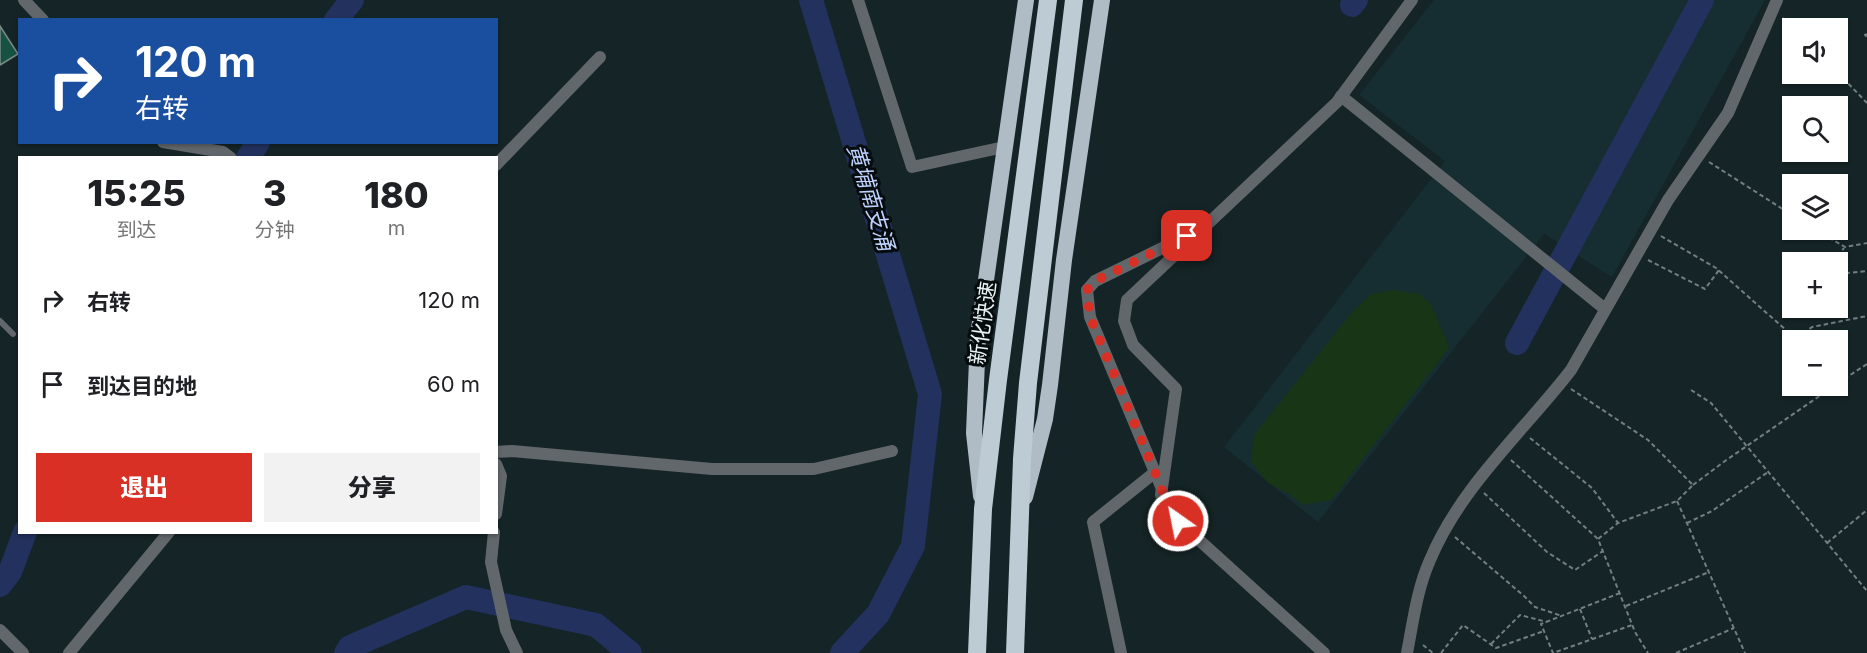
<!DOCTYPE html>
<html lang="zh">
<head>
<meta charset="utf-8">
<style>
  :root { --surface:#fff; --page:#f2f2f2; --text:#202124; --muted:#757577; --accent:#d93025 }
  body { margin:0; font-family:Inter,"Noto Sans SC",sans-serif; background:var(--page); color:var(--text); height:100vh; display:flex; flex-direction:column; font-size:22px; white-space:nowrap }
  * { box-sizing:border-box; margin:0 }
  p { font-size:20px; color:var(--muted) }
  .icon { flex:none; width:33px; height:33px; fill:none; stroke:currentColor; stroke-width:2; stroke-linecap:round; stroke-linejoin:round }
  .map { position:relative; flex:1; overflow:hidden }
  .drawer { position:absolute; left:18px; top:156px; width:480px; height:378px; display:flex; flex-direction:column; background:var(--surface); border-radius:0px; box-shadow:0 2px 4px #0004 }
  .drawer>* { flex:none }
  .top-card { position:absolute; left:18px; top:18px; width:480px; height:126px; border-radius:0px; box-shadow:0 2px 4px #0004; background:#1a4fa0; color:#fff; overflow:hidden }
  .buttons { position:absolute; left:1782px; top:18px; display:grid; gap:12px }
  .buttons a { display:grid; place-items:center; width:66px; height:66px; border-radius:0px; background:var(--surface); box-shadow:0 2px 4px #0004; font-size:30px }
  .pin { position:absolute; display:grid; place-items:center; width:51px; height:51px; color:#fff; margin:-26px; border-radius:12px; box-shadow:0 3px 9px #0006 }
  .me { position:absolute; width:66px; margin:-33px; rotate:327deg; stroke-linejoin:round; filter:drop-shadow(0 0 4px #0008) }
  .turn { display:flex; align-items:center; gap:21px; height:126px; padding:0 18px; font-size:27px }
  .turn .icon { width:78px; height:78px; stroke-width:2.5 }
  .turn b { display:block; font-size:42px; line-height:51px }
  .eta { display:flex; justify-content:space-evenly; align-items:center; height:102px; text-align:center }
  .eta b { font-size:36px; font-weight:800; line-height:42px }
  .button { display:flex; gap:12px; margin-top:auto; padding:12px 18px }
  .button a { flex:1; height:69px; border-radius:0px; background:var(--accent); color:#fff; font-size:24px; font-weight:800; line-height:69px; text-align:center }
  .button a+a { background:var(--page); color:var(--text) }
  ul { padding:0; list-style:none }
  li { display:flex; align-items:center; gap:18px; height:84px; padding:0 18px }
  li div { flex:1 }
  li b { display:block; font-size:22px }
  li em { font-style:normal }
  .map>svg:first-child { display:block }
  .built { fill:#162e31 }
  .green { fill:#183516 }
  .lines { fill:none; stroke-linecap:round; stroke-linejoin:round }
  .river { stroke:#22315d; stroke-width:24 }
  .building { fill:#175143; stroke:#7a8b85; stroke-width:1.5 }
  .path { stroke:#727f81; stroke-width:2; stroke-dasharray:4.5 3; stroke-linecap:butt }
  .service { stroke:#62676b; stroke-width:6 }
  .minor { stroke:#62676b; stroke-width:12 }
  .trunk { stroke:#afbcc5; stroke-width:16 }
  .motorway { stroke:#bccbd4; stroke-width:18 }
  .route { stroke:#d93025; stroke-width:10; stroke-dasharray:0 18 }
  .labels { text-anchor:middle; stroke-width:6; stroke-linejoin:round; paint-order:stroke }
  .street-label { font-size:21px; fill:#e9f3f4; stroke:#060c0d }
  .water-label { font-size:22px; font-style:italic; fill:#bfd2ff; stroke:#060c0d }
</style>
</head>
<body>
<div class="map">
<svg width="1867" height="653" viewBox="0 0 1867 653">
  <rect width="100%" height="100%" fill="#152426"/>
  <!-- built -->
  <polygon class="built" points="1434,0 1765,0 1612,277 1544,234 1318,522 1224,447 1445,161 1359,95"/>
  <!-- green -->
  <polygon class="green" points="1392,290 1420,294 1432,306 1449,348 1331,500 1303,505 1288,493 1268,483 1251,462 1254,435 1352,312 1370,295"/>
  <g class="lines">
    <!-- river -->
    <g class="river">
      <polyline points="811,0 930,394 913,546 878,614 842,653"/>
      <polyline points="1352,5 1356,0"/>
      <polyline points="336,20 352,0"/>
      <polyline points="248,158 258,142"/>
      <polyline points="1517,343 1702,0"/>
      <polyline points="0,585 10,572 25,532"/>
      <polyline points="346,653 350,647 466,597 596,625 630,653"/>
    </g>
  </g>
  <!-- building -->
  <polygon class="building" points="0,26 18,54 0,65"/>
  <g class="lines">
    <!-- path -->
    <g class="path">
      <polyline points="1783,18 1794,28"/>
      <polyline points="1867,34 1865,35 1867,37"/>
      <polyline points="1838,73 1867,103"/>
      <polyline points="1709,162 1792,215"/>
      <polyline points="1816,230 1845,247 1867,243"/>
      <polyline points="1661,236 1716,268 1796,339 1812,327 1867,316"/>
      <polyline points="1648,260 1705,289 1719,270"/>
      <polyline points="1833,262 1844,248"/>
      <polyline points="1838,274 1867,271"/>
      <polyline points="1838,383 1867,364"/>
      <polyline points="1571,389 1648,440 1693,485 1677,501 1618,523 1598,539 1635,632 1648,653"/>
      <polyline points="1691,390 1711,403 1867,591"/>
      <polyline points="1530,438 1592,488 1618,523"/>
      <polyline points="1511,460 1598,539"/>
      <polyline points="1693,485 1725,461 1834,386"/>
      <polyline points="1484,493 1547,552 1575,570 1603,551"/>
      <polyline points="1677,501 1745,653"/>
      <polyline points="1687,523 1712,511 1768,472"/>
      <polyline points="1455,537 1524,596 1535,607 1562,616"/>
      <polyline points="1827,543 1867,510"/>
      <polyline points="1620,593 1541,624 1553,653 1632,625"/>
      <polyline points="1626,606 1709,572"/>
      <polyline points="1580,609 1592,639"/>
      <polyline points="1491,644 1520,615 1547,622"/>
      <polyline points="1423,645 1433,653"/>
      <polyline points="1441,653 1463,625 1496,648 1544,631"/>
      <polyline points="1676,653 1734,628"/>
    </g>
    <!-- service -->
    <polyline class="service" points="0,321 13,334"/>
    <!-- minor -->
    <g class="minor">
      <polyline points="24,0 43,20"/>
      <polyline points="858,0 912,167 1004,147"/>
      <polyline points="1341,96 1605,309"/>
      <polyline points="163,142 223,152 231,158"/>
      <polyline points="496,165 600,57"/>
      <polyline points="496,452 512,451 712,469 814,469 892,451"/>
      <polyline points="496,464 501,476 496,514"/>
      <polyline points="1162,489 1090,317 1087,290 1095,281 1193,233"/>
      <polyline points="494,532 491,562 506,630 517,653"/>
      <polyline points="0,630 23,653"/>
      <polyline points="69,653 169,532"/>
      <polyline points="1121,653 1093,522 1154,473"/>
      <polyline points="1324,653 1178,521 1161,495 1176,389 1133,345 1124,321 1127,300 1337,102 1412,0"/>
      <path d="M 1407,653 C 1413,622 1417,589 1430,560 C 1461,486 1523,432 1571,370 L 1668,200 L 1728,113 L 1777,0"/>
    </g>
    <!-- trunk -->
    <g class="trunk">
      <polyline points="981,496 974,433 978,336 1026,0"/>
      <polyline points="1025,497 1045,419 1050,385 1064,260 1102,0"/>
    </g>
    <!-- motorway -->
    <g class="motorway">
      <polyline points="977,653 983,509 998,380 1048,0"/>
      <polyline points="1015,653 1022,459 1028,383 1074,0"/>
    </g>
  </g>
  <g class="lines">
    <!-- route -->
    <polyline class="route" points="1178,521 1161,495 1162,489 1090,317 1087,290 1095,281 1187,236"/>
  </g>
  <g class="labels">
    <!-- street labels -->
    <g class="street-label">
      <text transform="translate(983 323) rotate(-82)" y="7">新化快速</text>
    </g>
    <!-- water labels -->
    <g class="water-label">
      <text transform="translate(871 197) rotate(73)" y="8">黄埔南支涌</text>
    </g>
  </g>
</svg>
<div class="buttons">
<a><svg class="icon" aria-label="sound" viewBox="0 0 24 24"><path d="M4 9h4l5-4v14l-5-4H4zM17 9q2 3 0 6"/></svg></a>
<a><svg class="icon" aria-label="search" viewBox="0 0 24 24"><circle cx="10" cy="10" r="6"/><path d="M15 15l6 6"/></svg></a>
<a><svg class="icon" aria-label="layers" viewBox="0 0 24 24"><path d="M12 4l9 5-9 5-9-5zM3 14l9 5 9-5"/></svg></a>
<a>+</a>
<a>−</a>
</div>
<div class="pin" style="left:1187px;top:236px;background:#d93025"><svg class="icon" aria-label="arrive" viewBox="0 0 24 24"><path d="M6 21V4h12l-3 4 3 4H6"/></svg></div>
<svg class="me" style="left:1178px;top:521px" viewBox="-20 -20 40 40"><circle r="17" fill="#d93025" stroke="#fff" stroke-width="3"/><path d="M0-11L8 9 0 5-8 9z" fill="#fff"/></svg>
<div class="top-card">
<div class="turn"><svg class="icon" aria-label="right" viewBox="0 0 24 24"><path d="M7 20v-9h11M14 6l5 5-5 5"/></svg><div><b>120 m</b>右转</div></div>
</div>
<section class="drawer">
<div class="eta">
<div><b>15:25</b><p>到达</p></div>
<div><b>3</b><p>分钟</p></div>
<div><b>180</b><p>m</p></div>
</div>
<ul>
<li><svg class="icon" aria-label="right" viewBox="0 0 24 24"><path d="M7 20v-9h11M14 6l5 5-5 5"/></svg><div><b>右转</b></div><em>120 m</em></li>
<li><svg class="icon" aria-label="arrive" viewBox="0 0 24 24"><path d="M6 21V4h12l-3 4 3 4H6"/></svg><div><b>到达目的地</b></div><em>60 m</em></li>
</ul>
<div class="button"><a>退出</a><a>分享</a></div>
</section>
</div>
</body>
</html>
